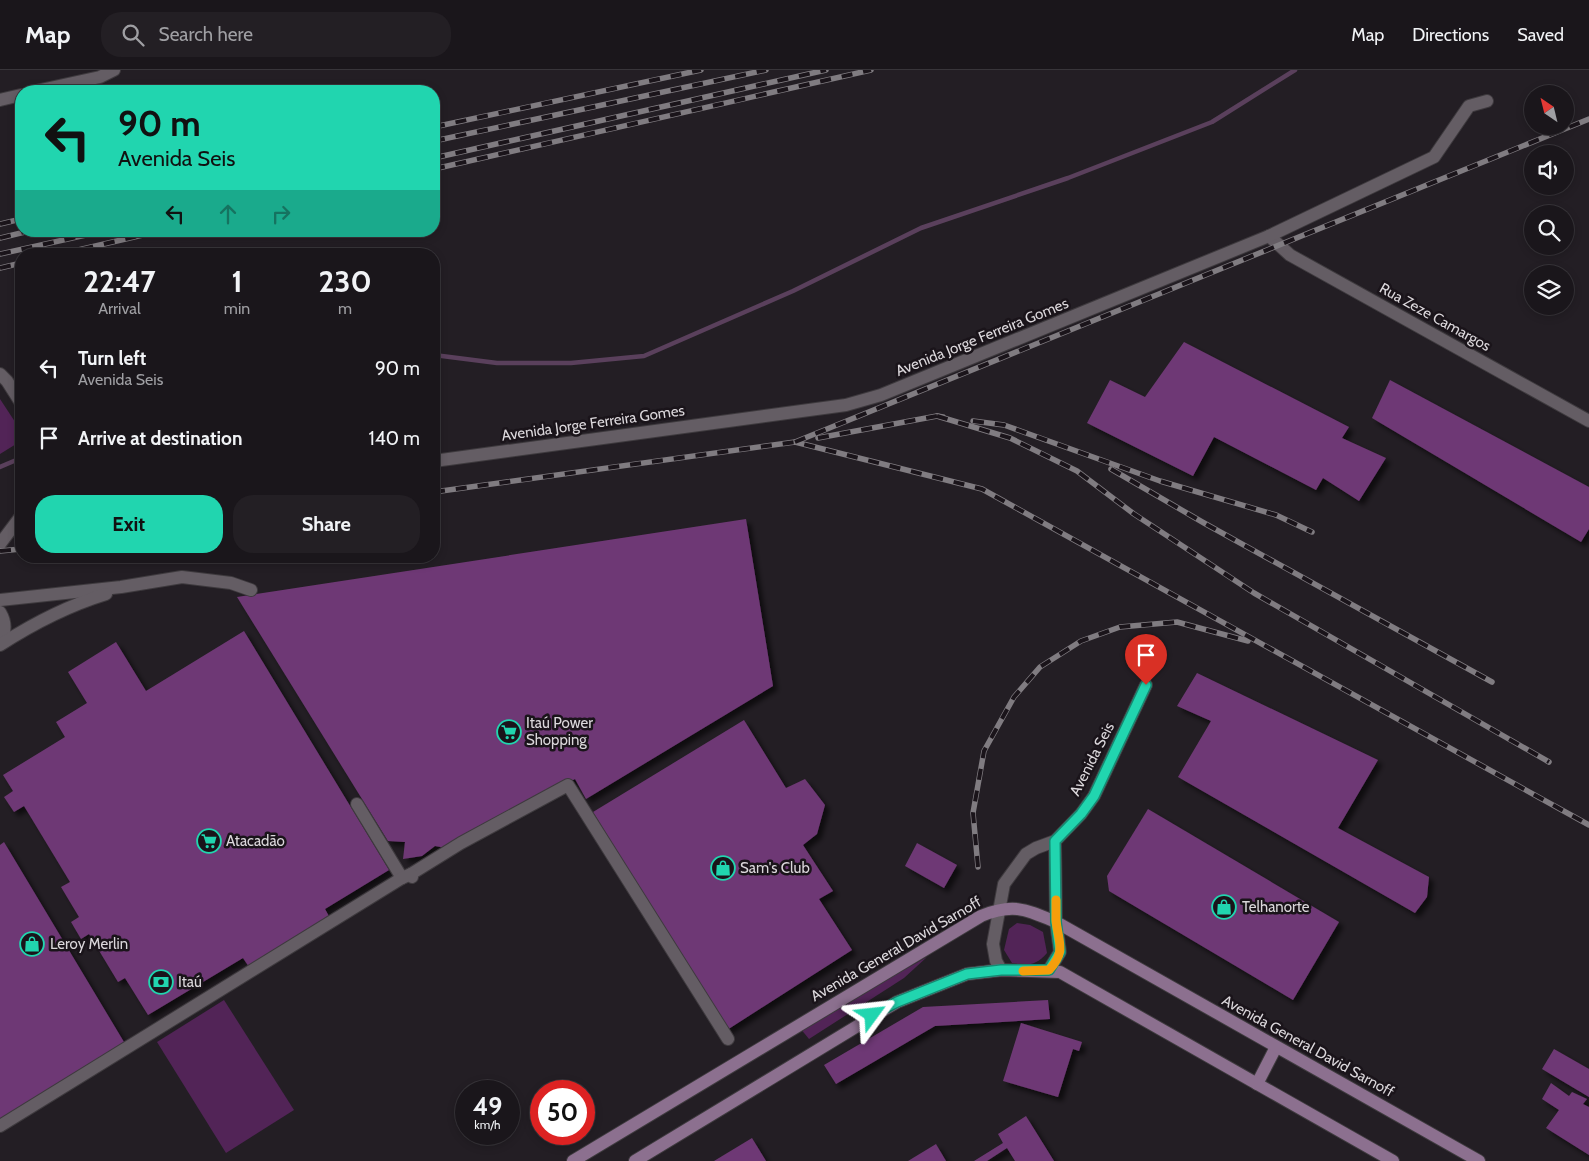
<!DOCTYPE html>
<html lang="en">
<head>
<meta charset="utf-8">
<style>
  :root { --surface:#1a161b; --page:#231f24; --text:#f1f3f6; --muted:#9f9fa3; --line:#38353a; --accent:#21d5af }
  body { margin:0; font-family:Cabin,sans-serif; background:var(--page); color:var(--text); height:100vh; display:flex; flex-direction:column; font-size:19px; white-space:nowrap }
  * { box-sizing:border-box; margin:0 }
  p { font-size:16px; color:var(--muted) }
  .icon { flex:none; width:28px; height:28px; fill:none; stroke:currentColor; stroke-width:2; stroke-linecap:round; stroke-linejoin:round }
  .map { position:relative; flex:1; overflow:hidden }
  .drawer { position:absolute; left:15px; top:178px; width:425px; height:315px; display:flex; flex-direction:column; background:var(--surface); border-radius:20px; box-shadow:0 2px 8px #0003,0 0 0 1px var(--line) }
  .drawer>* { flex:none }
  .hud { position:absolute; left:15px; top:15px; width:425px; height:152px; border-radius:20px; box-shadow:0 2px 8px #0003,0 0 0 1px var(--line); background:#21d5af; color:#111; overflow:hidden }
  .needle { width:32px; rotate:325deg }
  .buttons { position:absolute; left:1524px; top:15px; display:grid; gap:10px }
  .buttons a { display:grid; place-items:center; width:50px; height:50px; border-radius:50%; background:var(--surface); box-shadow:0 2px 8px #0003,0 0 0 1px var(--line); font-size:25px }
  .speed { position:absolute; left:455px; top:1010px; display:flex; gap:10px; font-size:25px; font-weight:700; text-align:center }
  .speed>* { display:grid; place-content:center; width:65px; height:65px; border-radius:50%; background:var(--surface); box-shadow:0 2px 8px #0003,0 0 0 1px var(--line); line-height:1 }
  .speed small { font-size:12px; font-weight:400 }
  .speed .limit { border:8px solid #d22; background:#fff; color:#111 }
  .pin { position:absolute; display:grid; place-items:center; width:42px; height:42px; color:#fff; margin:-51px -21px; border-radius:50% 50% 50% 0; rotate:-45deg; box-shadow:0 0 5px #0007 }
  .pin .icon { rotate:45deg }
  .me { position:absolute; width:55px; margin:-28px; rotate:60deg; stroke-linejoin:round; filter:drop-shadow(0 0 4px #0008) }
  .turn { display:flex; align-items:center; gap:18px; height:105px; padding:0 20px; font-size:22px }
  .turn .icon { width:65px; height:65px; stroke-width:2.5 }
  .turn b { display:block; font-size:35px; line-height:42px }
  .lanes { display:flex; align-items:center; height:48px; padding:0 20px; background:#0003; justify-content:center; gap:25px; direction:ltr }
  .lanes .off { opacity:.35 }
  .eta { display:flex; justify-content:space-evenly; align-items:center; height:85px; text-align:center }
  .eta b { font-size:30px; font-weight:700; line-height:35px }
  .action { display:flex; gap:10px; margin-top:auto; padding:10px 20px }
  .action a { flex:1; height:58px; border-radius:20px; background:var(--accent); color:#111; font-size:20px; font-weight:700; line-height:58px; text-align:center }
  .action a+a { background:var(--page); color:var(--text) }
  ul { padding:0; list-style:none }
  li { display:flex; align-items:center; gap:15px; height:70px; padding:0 20px }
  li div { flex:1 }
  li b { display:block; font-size:19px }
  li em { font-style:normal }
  header { display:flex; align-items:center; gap:30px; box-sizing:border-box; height:70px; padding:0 25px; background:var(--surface); border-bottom:1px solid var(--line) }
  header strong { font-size:24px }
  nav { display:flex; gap:28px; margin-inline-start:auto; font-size:18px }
  .search { width:350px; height:45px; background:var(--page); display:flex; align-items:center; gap:12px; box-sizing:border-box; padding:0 18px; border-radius:20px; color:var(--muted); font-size:19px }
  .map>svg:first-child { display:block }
  .green { fill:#522457 }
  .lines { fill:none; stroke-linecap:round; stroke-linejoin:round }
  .stream { stroke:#5a405c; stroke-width:4.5 }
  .building { fill:#6e3974; filter:url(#shadow) }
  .street-casing { stroke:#3e3a3e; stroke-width:14 }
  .secondary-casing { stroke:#3e3a3e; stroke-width:14 }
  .street { stroke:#645d64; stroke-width:12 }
  .secondary { stroke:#8c708f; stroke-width:12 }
  .rail-casing { stroke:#807c81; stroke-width:5.5 }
  .rail { stroke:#1a141a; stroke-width:4; stroke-dasharray:11; stroke-linecap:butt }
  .route-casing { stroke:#158a72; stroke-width:12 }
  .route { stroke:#21d5af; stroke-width:9 }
  .slow { stroke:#f59e0b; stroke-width:9 }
  .labels { text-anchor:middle; stroke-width:5; stroke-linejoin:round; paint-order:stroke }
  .street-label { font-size:15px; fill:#dbd7db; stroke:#1a141a }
  .poi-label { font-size:15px; fill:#dbd7db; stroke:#1a141a; text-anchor:start }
</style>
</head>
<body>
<header>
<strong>Map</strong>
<div class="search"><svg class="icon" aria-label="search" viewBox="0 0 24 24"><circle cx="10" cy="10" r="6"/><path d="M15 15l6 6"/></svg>Search here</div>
<nav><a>Map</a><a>Directions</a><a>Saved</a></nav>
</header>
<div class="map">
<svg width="1589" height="1091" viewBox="0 0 1589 1091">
  <defs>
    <filter id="shadow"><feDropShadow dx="4.5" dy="4.5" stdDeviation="2.5" flood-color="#0009"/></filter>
  </defs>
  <rect width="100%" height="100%" fill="#231e24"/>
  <!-- green -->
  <g class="green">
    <polygon points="0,329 21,361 21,371 0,384"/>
    <path d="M 1017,853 L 1030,855 L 1043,862 L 1047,883 C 1036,896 1027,896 1012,893 L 1004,880 L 1009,859 Z"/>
    <polygon points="927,887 904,908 809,969 800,958"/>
    <polygon points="224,930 294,1040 226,1083 157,972"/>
  </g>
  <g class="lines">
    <!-- stream -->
    <g class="stream">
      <polyline points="434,285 497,293 571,293 644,286 793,221 921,158 1068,108 1212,52 1295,0"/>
      <polyline points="0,397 21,388"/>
    </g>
  </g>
  <!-- building -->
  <g class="building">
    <polygon points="1184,272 1349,357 1342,368 1386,388 1359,431 1323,408 1316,420 1214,367 1193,406 1087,353 1110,310 1145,327"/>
    <polygon points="1390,310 1589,417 1589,459 1581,472 1372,348"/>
    <polygon points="746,449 773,616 586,729 575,709 446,778 435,776 422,786 403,789 405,772 388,771 237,527"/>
    <polygon points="244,561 389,800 325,839 330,848 249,897 243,888 148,945 125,908 118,912 89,864 81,869 71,852 79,847 61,817 70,812 24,736 14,742 4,727 13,721 3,705 65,667 56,652 87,633 68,602 116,572 146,621"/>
    <polygon points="1197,603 1378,690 1338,758 1429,807 1427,827 1415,843 1178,707 1211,651 1177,636"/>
    <polygon points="744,650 786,718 805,709 825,735 817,764 803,775 833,821 819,829 852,880 727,960 593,742"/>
    <polygon points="1148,739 1339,852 1293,930 1109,821 1107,806"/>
    <polygon points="4,772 124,972 0,1051 0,775"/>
    <polygon points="917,773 957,795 944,818 905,796"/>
    <polygon points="1048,930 1050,949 935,956 836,1014 824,995 923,937"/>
    <polygon points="1021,953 1082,972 1079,981 1073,979 1058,1027 1003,1011"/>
    <polygon points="1554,979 1589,999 1589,1027 1542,999"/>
    <polygon points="1551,1013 1569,1026 1572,1022 1587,1029 1583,1034 1589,1037 1589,1085 1546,1058 1559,1040 1542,1029"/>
    <polygon points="1026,1046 1054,1091 1015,1091 1007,1078 987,1091 974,1091 1003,1073 998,1064"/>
    <polygon points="752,1068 766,1091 714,1091"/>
    <polygon points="936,1074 946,1091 908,1091"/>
  </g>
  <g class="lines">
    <!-- street casing -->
    <g class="street-casing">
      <g id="street">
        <polyline points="36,21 100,7 114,0"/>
        <polyline points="0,30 21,25"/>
        <polyline points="1269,166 1290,185 1589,351"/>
        <polyline points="0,304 7,311 21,333"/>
        <polyline points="434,391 846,335 881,325 1269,166 1434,87 1469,36 1487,31"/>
        <polyline points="0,474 21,446"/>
        <polyline points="0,530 121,517 182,507 231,513 251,520"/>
        <path d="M 0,542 C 6,552 6,562 0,572"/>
        <path d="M 0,575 C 34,553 67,536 106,524"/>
        <polyline points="357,734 402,808"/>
        <polyline points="411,804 461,773 568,715 728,969"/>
        <polyline points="1001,900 996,891 993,874 1004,814 1026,784 1036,778 1055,771 1081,744 1094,726 1146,615"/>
        <polyline points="1049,900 1060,882 1056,852 1055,771"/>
        <polyline points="0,1056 402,808 411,804 412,807"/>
      </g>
    </g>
    <!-- secondary casing -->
    <g class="secondary-casing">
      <g id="secondary">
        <polyline points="1257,1014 1276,977"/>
        <path d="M 573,1091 L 981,846 C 1013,833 1025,839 1056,852 L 1479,1091"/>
        <polyline points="635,1091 897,932 967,904 1001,900 1060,902 1393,1091"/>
      </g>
    </g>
    <!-- street -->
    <use href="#street" class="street"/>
    <!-- secondary -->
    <use href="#secondary" class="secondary"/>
    <!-- rail casing -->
    <g class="rail-casing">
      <g id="rail">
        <polyline points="434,57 701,0"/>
        <polyline points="434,71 766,0"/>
        <polyline points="434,88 826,0"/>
        <polyline points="434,99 871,0"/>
        <polyline points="0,154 21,149"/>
        <polyline points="0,168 29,161"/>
        <polyline points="0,184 104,161"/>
        <polyline points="61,184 160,161"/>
        <polyline points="0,198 21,193"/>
        <polyline points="937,346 1010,368 1077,401 1134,444 1254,523 1549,692"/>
        <polyline points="973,351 1004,355 1160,411 1276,445 1312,462"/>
        <polyline points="818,368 937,346 943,347"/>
        <polyline points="795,372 1589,49"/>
        <polyline points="1111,399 1204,453 1492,612"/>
        <polyline points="434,422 795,372 982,419 1589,755"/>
        <polyline points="0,481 21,479"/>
        <polyline points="978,797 973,743 984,681 1014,627 1040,597 1081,571 1120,557 1177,552 1248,571"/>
      </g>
    </g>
    <!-- rail -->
    <use href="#rail" class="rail"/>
  </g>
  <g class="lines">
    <!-- route casing -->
    <g class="route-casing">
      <polyline id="route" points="872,945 897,932 967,904 1001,900 1049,900 1060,882 1056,852 1055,771 1081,744 1094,726 1146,615"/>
    </g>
    <!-- route -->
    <use href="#route" class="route"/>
    <!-- slow -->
    <path class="slow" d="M 1023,901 L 1049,900 C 1067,881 1058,872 1056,850 C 1056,844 1056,837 1056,830"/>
  </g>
  <!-- icons -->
  <defs>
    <g id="supermarket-ring" transform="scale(1.25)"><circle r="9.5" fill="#1a141a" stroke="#21d5af" stroke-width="1.5"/><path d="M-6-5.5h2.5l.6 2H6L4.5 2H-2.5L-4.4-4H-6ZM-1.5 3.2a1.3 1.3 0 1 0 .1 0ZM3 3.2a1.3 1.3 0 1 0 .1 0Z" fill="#21d5af"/></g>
    <g id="shop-ring" transform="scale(1.25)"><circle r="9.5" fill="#1a141a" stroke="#21d5af" stroke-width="1.5"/><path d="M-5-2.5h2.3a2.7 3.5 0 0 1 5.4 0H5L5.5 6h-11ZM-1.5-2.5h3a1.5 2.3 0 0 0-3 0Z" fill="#21d5af"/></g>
    <g id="bank-ring" transform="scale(1.25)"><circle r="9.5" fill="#1a141a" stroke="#21d5af" stroke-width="1.5"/><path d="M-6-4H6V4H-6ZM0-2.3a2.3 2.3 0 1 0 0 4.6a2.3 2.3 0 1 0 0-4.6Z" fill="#21d5af"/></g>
  </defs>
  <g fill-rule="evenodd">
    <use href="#supermarket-ring" x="509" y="662"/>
    <use href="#supermarket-ring" x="209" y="771"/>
    <use href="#shop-ring" x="723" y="798"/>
    <use href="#shop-ring" x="1224" y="837"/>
    <use href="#shop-ring" x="32" y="874"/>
    <use href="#bank-ring" x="161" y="912"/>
  </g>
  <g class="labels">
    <!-- street labels -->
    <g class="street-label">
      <text transform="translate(1435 247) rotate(29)" y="5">Rua Zeze Camargos</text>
      <text transform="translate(982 267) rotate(-22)" y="5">Avenida Jorge Ferreira Gomes</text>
      <text transform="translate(593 353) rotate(-8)" y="5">Avenida Jorge Ferreira Gomes</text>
      <text transform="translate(1092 689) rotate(-63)" y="5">Avenida Seis</text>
      <text transform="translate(896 879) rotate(-30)" y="5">Avenida General David Sarnoff</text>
      <text transform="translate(1308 976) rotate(29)" y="5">Avenida General David Sarnoff</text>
    </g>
    <!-- poi labels -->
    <g class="poi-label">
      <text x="526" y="658">Itaú Power<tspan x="526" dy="17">Shopping</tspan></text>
      <text x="226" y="776">Atacadão</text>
      <text x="740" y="803">Sam's Club</text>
      <text x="1242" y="842">Telhanorte</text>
      <text x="50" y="879">Leroy Merlin</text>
      <text x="178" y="917">Itaú</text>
    </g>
  </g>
</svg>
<div class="buttons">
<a><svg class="needle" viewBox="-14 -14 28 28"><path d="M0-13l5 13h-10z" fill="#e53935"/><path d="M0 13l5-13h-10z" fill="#9f9fa3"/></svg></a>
<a><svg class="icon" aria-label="sound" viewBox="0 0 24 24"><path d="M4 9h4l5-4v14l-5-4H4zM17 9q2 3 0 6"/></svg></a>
<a><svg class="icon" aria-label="search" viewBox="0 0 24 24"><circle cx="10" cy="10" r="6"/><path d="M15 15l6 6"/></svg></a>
<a><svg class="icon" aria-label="layers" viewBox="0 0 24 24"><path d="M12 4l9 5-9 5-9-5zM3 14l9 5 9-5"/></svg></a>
</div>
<div class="speed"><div>49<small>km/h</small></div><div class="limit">50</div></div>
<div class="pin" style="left:1146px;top:615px;background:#d93025"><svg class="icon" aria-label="arrive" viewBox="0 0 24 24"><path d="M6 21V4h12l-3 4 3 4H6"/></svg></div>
<svg class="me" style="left:872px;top:945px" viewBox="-20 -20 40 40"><path d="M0-17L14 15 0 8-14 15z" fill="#21d5af" stroke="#fff" stroke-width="4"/></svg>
<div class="hud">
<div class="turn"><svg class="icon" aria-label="left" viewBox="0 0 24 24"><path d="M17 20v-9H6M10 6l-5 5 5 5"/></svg><div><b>90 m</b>Avenida Seis</div></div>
<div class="lanes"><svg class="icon" aria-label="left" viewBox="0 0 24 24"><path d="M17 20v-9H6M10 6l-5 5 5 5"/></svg><svg class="icon off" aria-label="ahead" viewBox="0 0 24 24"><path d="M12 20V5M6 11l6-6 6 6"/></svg><svg class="icon off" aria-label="right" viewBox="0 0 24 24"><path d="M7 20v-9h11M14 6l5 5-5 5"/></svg></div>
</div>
<section class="drawer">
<div class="eta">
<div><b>22:47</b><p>Arrival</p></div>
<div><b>1</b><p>min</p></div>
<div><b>230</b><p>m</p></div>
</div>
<ul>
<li><svg class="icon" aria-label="left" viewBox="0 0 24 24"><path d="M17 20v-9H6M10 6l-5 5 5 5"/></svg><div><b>Turn left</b><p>Avenida Seis</p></div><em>90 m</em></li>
<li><svg class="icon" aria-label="arrive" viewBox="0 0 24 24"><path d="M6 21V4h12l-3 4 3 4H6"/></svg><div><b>Arrive at destination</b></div><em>140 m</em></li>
</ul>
<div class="action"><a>Exit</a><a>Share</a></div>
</section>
</div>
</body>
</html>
